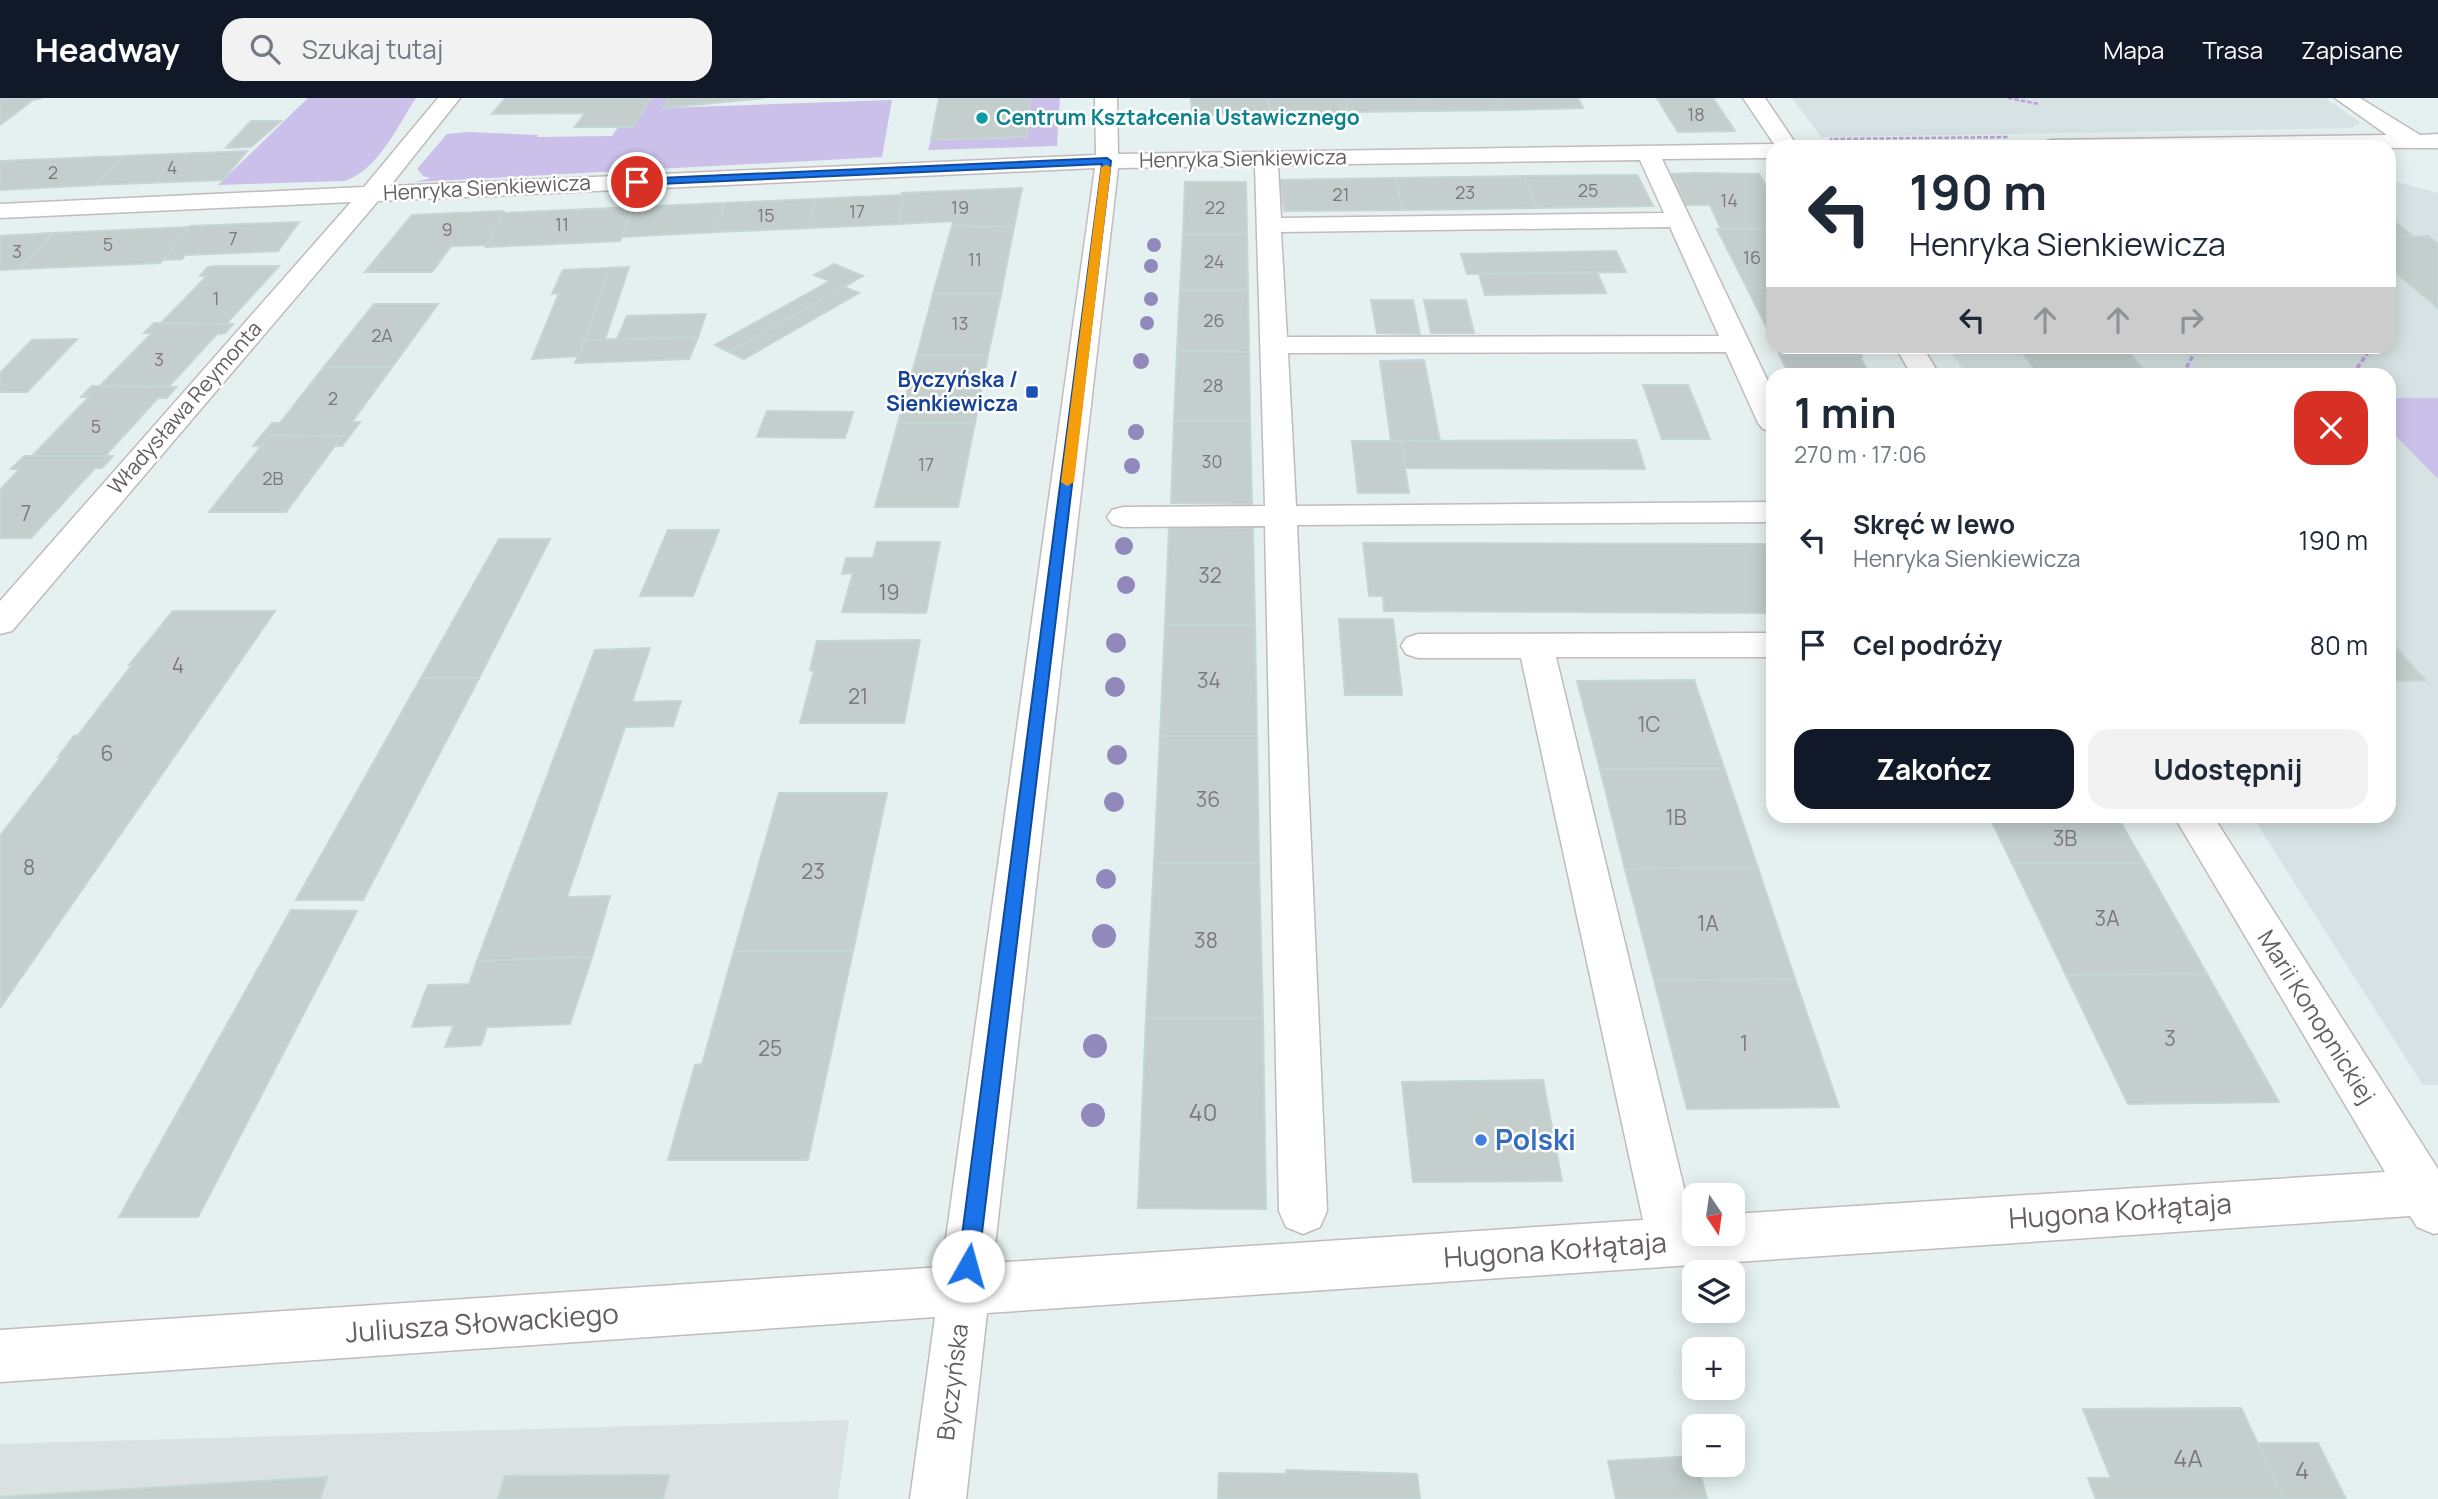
<!DOCTYPE html>
<html lang="pl">
<head>
<meta charset="utf-8">
<style>
  :root { --surface:#fff; --page:#f2f2f3; --text:#1f2937; --muted:#747a83; --accent:#111827 }
  body { margin:0; font-family:Manrope,sans-serif; background:var(--page); color:var(--text); height:100vh; display:flex; flex-direction:column; font-size:26px; white-space:nowrap }
  * { box-sizing:border-box; margin:0 }
  p { font-size:23px; color:var(--muted) }
  .icon { flex:none; width:38px; height:38px; fill:none; stroke:currentColor; stroke-width:2; stroke-linecap:round; stroke-linejoin:round }
  .map { position:relative; flex:1; overflow:hidden }
  .drawer { position:absolute; left:1766px; top:270px; width:630px; height:455px; display:flex; flex-direction:column; background:var(--surface); border-radius:21px; box-shadow:0 4px 18px #0003 }
  .drawer>* { flex:none }
  .hud { position:absolute; left:1766px; top:42px; width:630px; height:214px; border-radius:21px; box-shadow:0 4px 18px #0003; background:#fff; color:var(--text); overflow:hidden }
  .needle { width:46px; rotate:167deg }
  .tools { position:absolute; left:1682px; top:1085px; display:grid; gap:14px }
  .tools a { display:grid; place-items:center; width:63px; height:63px; border-radius:14px; background:var(--surface); box-shadow:0 4px 18px #0003; font-size:35px }
  .pin { position:absolute; display:grid; place-items:center; width:60px; height:60px; color:#fff; margin:-30px; border:4px solid #fff; border-radius:50%; box-shadow:0 2px 7px #0007 }
  .me { position:absolute; width:77px; margin:-38px; rotate:7deg; stroke-linejoin:round; filter:drop-shadow(0 0 5px #0008) }
  .turn { display:flex; align-items:center; gap:24px; height:147px; padding:0 28px; font-size:32px }
  .turn .icon { width:91px; height:91px; stroke-width:2.5 }
  .turn b { display:block; font-size:49px; line-height:60px }
  .lanes { display:flex; align-items:center; height:66px; padding:0 28px; background:#0003; justify-content:center; gap:35px; direction:ltr }
  .lanes .off { opacity:.35 }
  .round { display:grid; place-items:center; flex:none; width:74px; height:74px; border-radius:21px; background:var(--page) }
  .summary { display:flex; align-items:center; justify-content:space-between; height:119px; padding:0 28px }
  h1 { font-size:42px; font-weight:700; line-height:52px }
  .button { display:flex; gap:14px; margin-top:auto; padding:14px 28px }
  .button a { flex:1; height:80px; border-radius:21px; background:var(--accent); color:#fff; font-size:28px; font-weight:700; line-height:80px; text-align:center }
  .button a+a { background:var(--page); color:var(--text) }
  ul { padding:0; list-style:none }
  li { display:flex; align-items:center; gap:21px; height:105px; padding:0 28px }
  li div { flex:1 }
  li b { display:block; font-size:26px }
  li em { font-style:normal }
  header { display:flex; align-items:center; gap:42px; box-sizing:border-box; height:98px; padding:0 35px; background:var(--accent); color:#fff }
  header strong { font-size:33px }
  nav { display:flex; gap:38px; margin-inline-start:auto; font-size:24px }
  .search { width:490px; height:63px; background:var(--page); display:flex; align-items:center; gap:18px; box-sizing:border-box; padding:0 24px; border-radius:21px; color:var(--muted); font-size:26px }
  .map>svg:first-child { display:block }
  .industrial { fill:#d9e1e1 }
  .education { fill:#d6e2e3 }
  .green { fill:#cac0e9 }
  .building { fill:#c3cecd; stroke:#c3d5d4; stroke-width:2 }
  .lines { fill:none; stroke-linecap:round; stroke-linejoin:round }
  .minor-casing { stroke:#c2babb; stroke-width:3 }
  .path-far1 { stroke:#bfa2dc; stroke-width:2.5; stroke-dasharray:4.5 2; stroke-linecap:butt }
  .path { stroke:#bfa2dc; stroke-width:3.5; stroke-dasharray:5 2.5; stroke-linecap:butt }
  .minor { fill:#fff; fill-rule:evenodd }
  .tree { fill:#9188bb }
  .route { fill:#1a73e8; stroke:#114b97; stroke-width:2 }
  .slow { fill:#f59e0b }
  .culture-dot { fill:#0f9aa8; stroke:#fff; stroke-width:2.5 }
  .transit-dot { fill:#1a4fb4; stroke:#fff; stroke-width:2.5 }
  .shop-dot { fill:#3f7fe0; stroke:#fff; stroke-width:2.5 }
  .labels { text-anchor:middle; stroke-width:5; stroke-linejoin:round; paint-order:stroke }
  .far-number-label { font-size:18px; fill:#7d797a }
  .far-culture-label { font-size:21px; font-weight:bold; fill:#0d838f; stroke:#fff; text-anchor:start }
  .far-street-label { font-size:21px; fill:#665d5f; stroke:#fff }
  .far-transit-label { font-size:21px; font-weight:bold; fill:#164399; stroke:#fff; text-anchor:end }
  .number-label { font-size:21px; fill:#7d797a }
  .street-label { font-size:24px; fill:#665d5f; stroke:#fff }
  .near-number-label { font-size:24px; fill:#7d797a }
  .near-shop-label { font-size:28px; font-weight:bold; fill:#366cbe; stroke:#fff; text-anchor:start }
  .near-street-label { font-size:28px; fill:#665d5f; stroke:#fff }
</style>
</head>
<body>
<header>
<strong>Headway</strong>
<div class="search"><svg class="icon" aria-label="search" viewBox="0 0 24 24"><circle cx="10" cy="10" r="6"/><path d="M15 15l6 6"/></svg>Szukaj tutaj</div>
<nav><a>Mapa</a><a>Trasa</a><a>Zapisane</a></nav>
</header>
<div class="map">
<svg width="2438" height="1401" viewBox="0 0 2438 1401">
  <rect width="100%" height="100%" fill="#e5f0f0"/>
  <!-- industrial -->
  <polygon class="industrial" points="849,1322 838,1401 0,1401 0,1346"/>
  <!-- education -->
  <g class="education">
    <polygon points="1792,0 2325,0 2361,25 2351,30 1821,39"/>
    <polygon points="2389,82 2438,95 2438,987 2423,987 2252,718 2389,718 2389,276 1966,276 1948,249 2389,248"/>
  </g>
  <!-- green -->
  <g class="green">
    <path d="M 308,0 L 416,0 C 397,28 378,73 344,83 L 218,87 Z"/>
    <polygon points="651,0 669,0 664,10 892,2 882,59 415,84 431,80 423,78 417,71 447,36 467,34 538,37 537,39 612,38 618,29 633,29"/>
    <polygon points="1030,0 1060,0 1057,48 928,52 931,42 1027,39"/>
    <polygon points="2389,300 2438,300 2438,381 2389,331"/>
  </g>
  <!-- building -->
  <g class="building">
    <polygon points="0,0 42,0 33,2 0,27"/>
    <polygon points="505,0 651,0 633,29 575,29 585,15 492,16"/>
    <polygon points="669,0 764,0 663,10"/>
    <polygon points="939,0 1030,0 1027,39 931,42"/>
    <polygon points="1191,0 1268,0 1270,15 1192,17"/>
    <polygon points="1268,0 1345,0 1349,14 1270,15"/>
    <polygon points="1345,0 1423,0 1427,13 1349,14"/>
    <polygon points="1423,0 1500,0 1505,12 1427,13"/>
    <polygon points="1500,0 1578,0 1583,10 1505,12"/>
    <polygon points="1657,0 1713,0 1735,33 1678,34"/>
    <polygon points="251,23 281,23 251,49 226,50"/>
    <polygon points="247,53 223,82 95,87 123,58"/>
    <polygon points="123,58 95,87 0,92 0,63"/>
    <polygon points="1695,75 1759,76 1773,100 1773,131 1721,131 1710,107 1686,107 1672,76"/>
    <polygon points="1637,77 1653,108 1537,110 1524,78"/>
    <polygon points="1524,78 1537,110 1403,112 1395,80"/>
    <polygon points="1395,80 1403,112 1284,113 1280,82"/>
    <polygon points="1185,84 1246,84 1247,136 1183,136"/>
    <polygon points="1022,90 1014,129 952,128 953,123 900,126 902,95"/>
    <polygon points="903,97 900,126 809,130 815,101"/>
    <polygon points="815,101 809,130 716,134 725,105"/>
    <polygon points="725,105 716,134 621,139 633,109"/>
    <polygon points="633,109 620,143 486,149 503,115"/>
    <polygon points="504,113 487,147 451,148 432,174 365,174 412,117"/>
    <polygon points="2389,119 2413,138 2389,139"/>
    <polygon points="299,124 278,153 185,157 182,161 165,162 168,158 165,158 190,128"/>
    <polygon points="952,128 1014,129 1001,196 933,196"/>
    <polygon points="189,129 160,165 19,171 54,135"/>
    <polygon points="1717,131 1773,131 1773,190 1747,190"/>
    <polygon points="54,135 19,171 0,172 0,138"/>
    <polygon points="1183,136 1247,136 1248,192 1180,192"/>
    <polygon points="2428,138 2438,146 2438,210 2389,169 2389,139"/>
    <polygon points="1616,153 1626,174 1467,176 1461,156"/>
    <polygon points="834,166 863,178 729,254 715,247 830,183 814,177"/>
    <polygon points="217,168 279,168 227,225 161,225 207,178 200,178 208,169"/>
    <polygon points="629,169 605,241 585,242 609,170"/>
    <polygon points="609,170 578,258 532,261 559,195 552,196 563,172"/>
    <polygon points="1597,174 1606,195 1485,197 1479,176"/>
    <polygon points="844,189 859,195 744,261 729,254"/>
    <polygon points="1747,190 1773,190 1773,242"/>
    <polygon points="1180,192 1248,192 1249,254 1177,253"/>
    <polygon points="933,196 1001,196 988,257 917,257"/>
    <polygon points="1371,202 1413,202 1420,236 1377,235"/>
    <polygon points="1424,202 1466,202 1474,235 1431,235"/>
    <polygon points="374,206 438,206 392,269 324,269"/>
    <polygon points="706,216 698,239 617,241 627,218"/>
    <polygon points="154,225 233,226 225,235 217,236 169,288 100,288 152,235 144,235"/>
    <polygon points="698,239 689,261 575,265 585,242"/>
    <polygon points="77,241 27,294 0,294 0,275 32,242"/>
    <polygon points="1776,248 1856,248 1862,259 1780,258"/>
    <polygon points="2017,248 2124,248 2147,276 2038,276"/>
    <polygon points="1177,253 1249,254 1250,323 1174,323"/>
    <polygon points="917,257 988,257 975,325 898,325"/>
    <polygon points="1780,258 1859,258 1870,276 1786,276 1789,276"/>
    <polygon points="1424,262 1440,343 1391,343 1380,263"/>
    <polygon points="324,269 392,269 352,324 360,324 342,348 334,348 342,338 270,337 261,348 253,348 272,325 280,325"/>
    <polygon points="1643,287 1688,287 1710,341 1662,341"/>
    <polygon points="92,288 176,289 167,300 158,300 105,358 32,358 89,299 81,299"/>
    <polygon points="767,313 853,314 845,340 757,339"/>
    <polygon points="1174,323 1250,323 1252,406 1171,405"/>
    <polygon points="898,325 975,325 958,409 875,409"/>
    <polygon points="270,337 342,338 286,414 209,414"/>
    <polygon points="1636,342 1645,371 1405,370 1401,343"/>
    <polygon points="1352,343 1401,343 1409,395 1358,395"/>
    <polygon points="24,358 113,358 102,370 95,370 31,440 0,440 0,392 20,371 11,371"/>
    <polygon points="1169,429 1253,430 1255,527 1165,527"/>
    <polygon points="668,432 719,432 693,498 640,498"/>
    <polygon points="499,441 550,441 479,580 421,580"/>
    <polygon points="877,444 940,444 926,515 842,514 853,475 842,476 846,460 873,460"/>
    <polygon points="1363,445 1773,446 1773,515 1384,513 1383,498 1369,498"/>
    <polygon points="173,513 275,513 0,910 0,738 61,659 58,659 74,638 78,637 132,567 129,567"/>
    <polygon points="1339,521 1393,521 1402,597 1345,597"/>
    <polygon points="1165,527 1255,527 1257,638 1160,638"/>
    <polygon points="920,542 904,625 800,625 814,573 810,572 817,543"/>
    <polygon points="2389,547 2394,547 2425,582 2389,583"/>
    <polygon points="650,550 632,604 681,603 673,628 625,629 567,799 610,798 592,859 477,863 595,552"/>
    <polygon points="421,580 479,580 363,802 296,802"/>
    <polygon points="1694,582 1724,670 1600,671 1577,583"/>
    <polygon points="1160,638 1257,638 1259,765 1154,765"/>
    <polygon points="1724,670 1758,770 1625,771 1600,671"/>
    <polygon points="779,695 887,695 853,853 734,853"/>
    <polygon points="1989,718 2117,718 2144,765 2012,765"/>
    <polygon points="1154,765 1259,765 1263,920 1146,920"/>
    <polygon points="2012,765 2144,765 2207,876 2066,877"/>
    <polygon points="1758,770 1795,881 1654,882 1625,771"/>
    <polygon points="291,812 357,813 198,1119 119,1119"/>
    <polygon points="734,853 853,853 808,1062 668,1062 695,967 702,966"/>
    <polygon points="592,859 570,926 487,929 481,947 445,949 454,927 412,929 428,887 469,886 477,863"/>
    <polygon points="2207,876 2279,1004 2128,1006 2066,877"/>
    <polygon points="1795,881 1839,1009 1687,1011 1654,882"/>
    <polygon points="1146,920 1263,920 1266,1111 1138,1110"/>
    <polygon points="1543,982 1562,1083 1413,1084 1402,984"/>
    <polygon points="2241,1310 2284,1401 2096,1401 2088,1380 2111,1380 2083,1311"/>
    <polygon points="2258,1345 2318,1345 2346,1401 2284,1401"/>
    <polygon points="1694,1358 1694,1367 1698,1367 1707,1401 1616,1401 1608,1363"/>
    <polygon points="1286,1372 1417,1376 1420,1401 1218,1401 1219,1375 1287,1376"/>
    <polygon points="669,1377 663,1401 498,1401 505,1378"/>
    <polygon points="327,1379 320,1401 0,1401 0,1399"/>
  </g>
  <g class="lines">
    <!-- minor casing -->
    <g class="minor-casing">
      <g id="minor">
        <path d="M 438,0 L 460,0 L 390,88 L 1096,57 L 1095,0 L 1117,0 L 1118,56 L 1774,46 L 1743,0 L 1765,0 L 1798,49 L 1773,49 L 1773,60 L 1662,61 L 1773,294 L 1773,334 L 1763,331 L 1758,325 L 1726,254 L 1288,255 L 1296,408 L 1773,404 L 1773,424 L 1297,427 L 1327,1113 L 1320,1129 L 1303,1136 L 1286,1129 L 1279,1113 L 1265,428 L 1123,429 L 1112,426 L 1107,419 L 1112,412 L 1123,409 L 1265,408 L 1255,68 L 1118,70 L 993,1165 L 1643,1122 L 1521,560 L 1418,560 L 1406,556 L 1401,548 L 1406,540 L 1418,536 L 1773,535 L 1773,559 L 1556,559 L 1691,1119 L 1694,1118 L 1694,1136 L 1732,1136 L 1732,1116 L 2385,1074 L 2174,718 L 2213,718 L 2438,1071 L 2438,1135 L 2434,1136 L 2417,1129 L 2410,1118 L 987,1215 L 966,1401 L 910,1401 L 935,1219 L 0,1284 L 0,1232 L 942,1169 L 1095,70 L 378,103 L 12,533 L 0,536 L 0,503 L 351,104 L 0,120 L 0,106 L 364,89 ZM 1640,62 L 1664,115 L 1281,120 L 1278,67 ZM 1670,129 L 1719,238 L 1287,239 L 1281,134 Z"/>
        <polygon points="2335,0 2360,0 2420,37 2438,36 2438,50 2040,49 2043,44 2051,42 2387,37"/>
        <polygon points="1895,248 1922,248 1939,276 1911,276"/>
      </g>
    </g>
    <!-- path-far1 -->
    <g class="path-far1">
      <polyline points="2008,0 2039,6"/>
      <polyline points="1837,49 1831,41 2009,39"/>
    </g>
    <!-- path -->
    <g class="path">
      <polyline points="2183,276 2198,248"/>
      <polyline points="2353,276 2369,253 2363,248"/>
    </g>
    <!-- minor -->
    <use href="#minor" class="minor"/>
  </g>
  <!-- trees -->
  <g class="tree">
    <circle cx="1154" cy="147" r="7"/>
    <circle cx="1151" cy="168" r="7"/>
    <circle cx="1151" cy="201" r="7"/>
    <circle cx="1147" cy="225" r="7"/>
    <circle cx="1141" cy="263" r="8"/>
    <circle cx="1136" cy="334" r="8"/>
    <circle cx="1132" cy="368" r="8"/>
    <circle cx="1124" cy="448" r="9"/>
    <circle cx="1126" cy="487" r="9"/>
    <circle cx="1116" cy="545" r="10"/>
    <circle cx="1115" cy="589" r="10"/>
    <circle cx="1117" cy="657" r="10"/>
    <circle cx="1114" cy="704" r="10"/>
    <circle cx="1106" cy="781" r="10"/>
    <circle cx="1104" cy="838" r="12"/>
    <circle cx="1095" cy="948" r="12"/>
    <circle cx="1093" cy="1017" r="12"/>
  </g>
  <!-- route -->
  <polygon class="route" points="1107,60 1111,63 978,1168 975,1175 968,1178 961,1175 958,1168 1102,66 637,87 633,84 637,81"/>
  <!-- slow -->
  <polygon class="slow" points="1106,67 1111,69 1074,384 1067,388 1061,384 1101,69"/>
  <!-- markers -->
  <circle class="culture-dot" cx="982" cy="20" r="7"/>
  <rect class="transit-dot" x="1025" y="287" width="14" height="14" rx="3.5"/>
  <circle class="shop-dot" cx="1481" cy="1042" r="7"/>
  <g class="labels">
    <!-- far-number labels -->
    <g class="far-number-label">
      <text x="1696" y="23">18</text>
      <text x="172" y="76">4</text>
      <text x="53" y="81">2</text>
      <text x="1588" y="99">25</text>
      <text x="1465" y="101">23</text>
      <text x="1341" y="103">21</text>
      <text x="1729" y="109">14</text>
      <text x="960" y="116">19</text>
      <text x="1215" y="116">22</text>
      <text x="857" y="120">17</text>
      <text x="766" y="124">15</text>
      <text x="562" y="133">11</text>
      <text x="447" y="138">9</text>
      <text x="233" y="147">7</text>
      <text x="108" y="153">5</text>
      <text x="17" y="160">3</text>
      <text x="1752" y="166">16</text>
      <text x="975" y="168">11</text>
      <text x="1214" y="170">24</text>
      <text x="216" y="207">1</text>
      <text x="1214" y="229">26</text>
      <text x="960" y="232">13</text>
      <text x="382" y="244">2A</text>
      <text x="159" y="268">3</text>
      <text x="1213" y="294">28</text>
      <text x="333" y="307">2</text>
      <text x="96" y="335">5</text>
      <text x="1212" y="370">30</text>
      <text x="926" y="373">17</text>
      <text x="273" y="387">2B</text>
    </g>
    <!-- far-culture labels -->
    <g class="far-culture-label">
      <text x="996" y="27">Centrum Kształcenia Ustawicznego</text>
    </g>
    <!-- far-street labels -->
    <g class="far-street-label">
      <text transform="translate(1243 61) rotate(-1)" y="7">Henryka Sienkiewicza</text>
      <text transform="translate(487 90) rotate(-3)" y="7">Henryka Sienkiewicza</text>
      <text transform="translate(185 310) rotate(-49)" y="7">Władysława Reymonta</text>
    </g>
    <!-- far-transit labels -->
    <g class="far-transit-label">
      <text x="1018" y="289">Byczyńska /<tspan x="1018" dy="24">Sienkiewicza</tspan></text>
    </g>
    <!-- number labels -->
    <g class="number-label">
      <text x="26" y="423">7</text>
      <text x="1210" y="485">32</text>
      <text x="889" y="502">19</text>
      <text x="178" y="575">4</text>
      <text x="1209" y="590">34</text>
      <text x="858" y="606">21</text>
      <text x="1649" y="634">1C</text>
      <text x="107" y="663">6</text>
      <text x="1208" y="709">36</text>
      <text x="1676" y="727">1B</text>
      <text x="2065" y="748">3B</text>
      <text x="29" y="777">8</text>
      <text x="813" y="781">23</text>
      <text x="2107" y="828">3A</text>
      <text x="1708" y="833">1A</text>
      <text x="1206" y="850">38</text>
      <text x="2170" y="948">3</text>
      <text x="1744" y="953">1</text>
      <text x="770" y="958">25</text>
    </g>
    <!-- street labels -->
    <g class="street-label">
      <text transform="translate(2316 919) rotate(58)" y="8">Marii Konopnickiej</text>
      <text transform="translate(953 1284) rotate(-83)" y="8">Byczyńska</text>
    </g>
    <!-- near-number labels -->
    <g class="near-number-label">
      <text x="1203" y="1023">40</text>
      <text x="2188" y="1369">4A</text>
      <text x="2302" y="1381">4</text>
    </g>
    <!-- near-shop labels -->
    <g class="near-shop-label">
      <text x="1495" y="1052">Polski</text>
    </g>
    <!-- near-street labels -->
    <g class="near-street-label">
      <text transform="translate(2120 1113) rotate(-4)" y="10">Hugona Kołłątaja</text>
      <text transform="translate(1555 1152) rotate(-4)" y="10">Hugona Kołłątaja</text>
      <text transform="translate(482 1225) rotate(-4)" y="10">Juliusza Słowackiego</text>
    </g>
  </g>
</svg>
<div class="tools">
<a><svg class="needle" viewBox="-14 -14 28 28"><path d="M0-13l5 13h-10z" fill="#e53935"/><path d="M0 13l5-13h-10z" fill="#747a83"/></svg></a>
<a><svg class="icon" aria-label="layers" viewBox="0 0 24 24"><path d="M12 4l9 5-9 5-9-5zM3 14l9 5 9-5"/></svg></a>
<a>+</a>
<a>−</a>
</div>
<div class="pin" style="left:637px;top:84px;background:#d93025"><svg class="icon" aria-label="arrive" viewBox="0 0 24 24"><path d="M6 21V4h12l-3 4 3 4H6"/></svg></div>
<svg class="me" style="left:968px;top:1168px" viewBox="-20 -20 40 40"><circle r="19" fill="#fff"/><path d="M0-13L10 11 0 6-10 11z" fill="#1a73e8"/></svg>
<div class="hud">
<div class="turn"><svg class="icon" aria-label="left" viewBox="0 0 24 24"><path d="M17 20v-9H6M10 6l-5 5 5 5"/></svg><div><b>190 m</b>Henryka Sienkiewicza</div></div>
<div class="lanes"><svg class="icon" aria-label="left" viewBox="0 0 24 24"><path d="M17 20v-9H6M10 6l-5 5 5 5"/></svg><svg class="icon off" aria-label="ahead" viewBox="0 0 24 24"><path d="M12 20V5M6 11l6-6 6 6"/></svg><svg class="icon off" aria-label="ahead" viewBox="0 0 24 24"><path d="M12 20V5M6 11l6-6 6 6"/></svg><svg class="icon off" aria-label="right" viewBox="0 0 24 24"><path d="M7 20v-9h11M14 6l5 5-5 5"/></svg></div>
</div>
<section class="drawer">
<div class="summary"><div><h1>1 min</h1><p>270 m · 17:06</p></div><a class="round" style="background:#d93025;color:#fff"><svg class="icon" aria-label="close" viewBox="0 0 24 24"><path d="M6 6l12 12M18 6L6 18"/></svg></a></div>
<ul>
<li><svg class="icon" aria-label="left" viewBox="0 0 24 24"><path d="M17 20v-9H6M10 6l-5 5 5 5"/></svg><div><b>Skręć w lewo</b><p>Henryka Sienkiewicza</p></div><em>190 m</em></li>
<li><svg class="icon" aria-label="arrive" viewBox="0 0 24 24"><path d="M6 21V4h12l-3 4 3 4H6"/></svg><div><b>Cel podróży</b></div><em>80 m</em></li>
</ul>
<div class="button"><a>Zakończ</a><a>Udostępnij</a></div>
</section>
</div>
</body>
</html>
